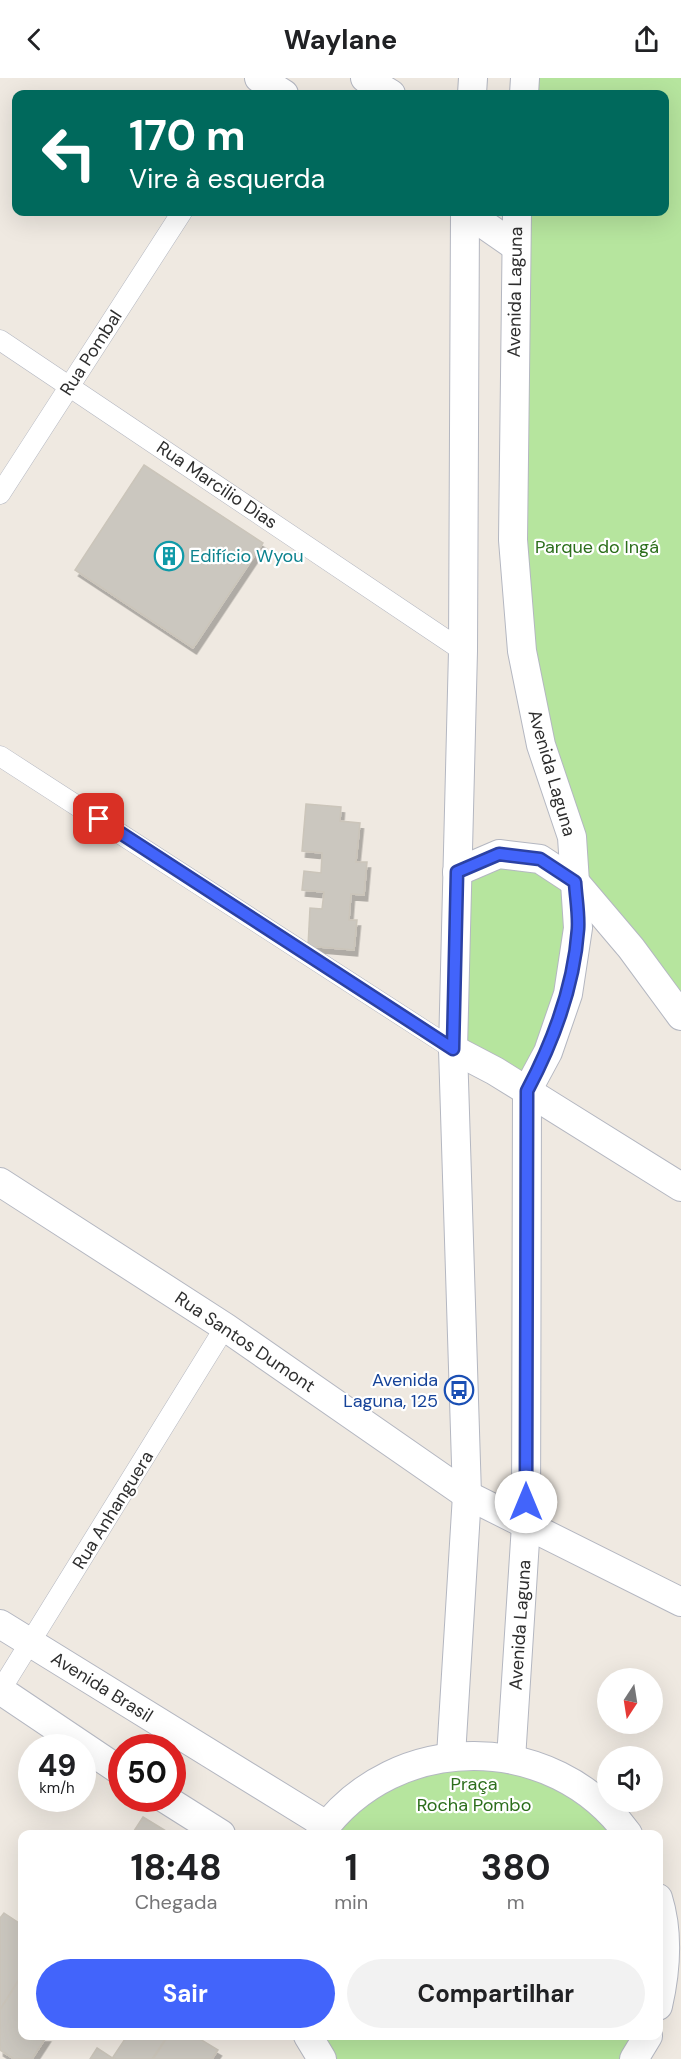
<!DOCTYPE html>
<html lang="pt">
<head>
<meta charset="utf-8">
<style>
  :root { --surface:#fff; --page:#f2f2f2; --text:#202124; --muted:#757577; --accent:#4264fb }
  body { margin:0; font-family:"DM Sans",sans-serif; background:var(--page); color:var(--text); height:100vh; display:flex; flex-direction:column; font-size:22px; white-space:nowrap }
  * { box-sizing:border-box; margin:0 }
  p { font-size:20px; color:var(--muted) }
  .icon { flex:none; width:33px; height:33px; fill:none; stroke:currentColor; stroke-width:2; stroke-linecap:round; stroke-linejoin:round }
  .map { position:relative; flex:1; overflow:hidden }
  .panel { position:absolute; left:18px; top:1752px; width:645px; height:210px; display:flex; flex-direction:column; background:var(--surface); border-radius:12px; box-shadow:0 6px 24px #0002 }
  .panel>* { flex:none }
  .hud { position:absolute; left:12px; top:12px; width:657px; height:126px; border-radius:12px; box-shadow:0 6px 24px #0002; background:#00695c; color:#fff; overflow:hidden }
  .needle { width:39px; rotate:192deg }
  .tools { position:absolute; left:597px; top:1590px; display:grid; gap:12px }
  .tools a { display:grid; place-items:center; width:66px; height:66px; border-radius:50%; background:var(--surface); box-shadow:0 6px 24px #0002; font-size:30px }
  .speed { position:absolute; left:18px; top:1656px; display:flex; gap:12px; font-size:30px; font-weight:700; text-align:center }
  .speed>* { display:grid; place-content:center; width:78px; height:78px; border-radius:50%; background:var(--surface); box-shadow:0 6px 24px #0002; line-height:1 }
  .speed small { font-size:15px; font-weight:400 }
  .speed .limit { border:9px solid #d22; background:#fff; color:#111 }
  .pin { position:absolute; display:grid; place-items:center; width:51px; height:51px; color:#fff; margin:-26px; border-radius:12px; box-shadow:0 3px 9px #0006 }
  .me { position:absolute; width:66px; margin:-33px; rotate:0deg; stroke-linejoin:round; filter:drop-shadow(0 0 4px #0008) }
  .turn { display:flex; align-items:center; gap:21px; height:126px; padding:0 18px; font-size:27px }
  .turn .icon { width:78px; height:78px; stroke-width:2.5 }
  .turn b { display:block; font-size:42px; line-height:51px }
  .eta { display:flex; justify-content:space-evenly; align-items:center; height:102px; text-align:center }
  .eta b { font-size:36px; font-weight:700; line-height:42px }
  .primary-button { display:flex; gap:12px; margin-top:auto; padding:12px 18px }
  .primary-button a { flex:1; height:69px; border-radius:36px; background:var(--accent); color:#fff; font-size:24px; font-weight:700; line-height:69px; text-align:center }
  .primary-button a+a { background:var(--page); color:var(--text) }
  header { display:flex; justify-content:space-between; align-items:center; height:78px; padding:0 18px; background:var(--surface); font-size:27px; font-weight:700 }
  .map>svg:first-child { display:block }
  .green { fill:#b6e59e }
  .building { fill:#cbc7bf; stroke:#cbc5ba; stroke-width:1.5; filter:url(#shadow) }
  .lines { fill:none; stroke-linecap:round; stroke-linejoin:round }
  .street-casing { stroke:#b4b7c1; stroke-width:21 }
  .secondary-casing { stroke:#b4b7c1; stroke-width:30 }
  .street { stroke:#fff; stroke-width:20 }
  .secondary { stroke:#fff; stroke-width:28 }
  .route-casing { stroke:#2b41a3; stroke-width:15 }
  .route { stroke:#4264fb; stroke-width:10 }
  .labels { text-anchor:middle; stroke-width:4.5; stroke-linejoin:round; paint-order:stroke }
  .street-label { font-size:18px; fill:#2e2e2e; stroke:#fff }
  .park-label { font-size:18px; fill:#2c6e1b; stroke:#fff }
  .culture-label { font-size:18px; fill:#0d838f; stroke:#fff; text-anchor:start }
  .transit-label { font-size:18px; fill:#164399; stroke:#fff; text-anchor:end }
</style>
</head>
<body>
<header><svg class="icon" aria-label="back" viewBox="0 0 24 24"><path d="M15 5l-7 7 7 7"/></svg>Waylane<svg class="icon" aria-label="share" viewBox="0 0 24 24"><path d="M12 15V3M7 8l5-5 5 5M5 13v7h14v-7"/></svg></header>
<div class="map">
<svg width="681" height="1981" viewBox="0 0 681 1981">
  <defs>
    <filter id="shadow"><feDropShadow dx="3.5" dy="6" stdDeviation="0" flood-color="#0004"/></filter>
  </defs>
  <rect width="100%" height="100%" fill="#efe9e1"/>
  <!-- green -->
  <g class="green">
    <polygon points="531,0 681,0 681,938 576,805 578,850 527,1013 453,971 457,794 499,776 574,804 522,573 517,134 664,134 664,16 529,16"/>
    <polygon points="511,1681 628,1756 320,1756 382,1701"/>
    <polygon points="308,1958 648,1958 634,1981 322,1981"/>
  </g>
  <!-- building -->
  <g class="building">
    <polygon points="144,387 263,465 193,570 75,492"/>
    <polygon points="306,726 341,729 340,743 360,745 356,784 367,784 364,817 351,816 349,842 357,842 354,872 308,868 310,830 322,831 324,814 302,812 304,793 321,795 322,775 302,773"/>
    <polygon points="143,1739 171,1756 132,1756"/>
    <polygon points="4,1835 22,1847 22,1897 0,1932 0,1840"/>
    <polygon points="22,1897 22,1958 47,1958 32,1981 14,1981 0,1972 0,1932"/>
    <polygon points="127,1958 168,1958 152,1981 116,1981 113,1979"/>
    <polygon points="168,1958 195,1958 218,1972 212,1981 153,1981"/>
    <polygon points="97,1970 114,1981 90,1981"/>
  </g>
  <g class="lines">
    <!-- street casing -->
    <g class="street-casing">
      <g id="street">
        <polyline points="0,262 463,573"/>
        <polyline points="0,416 182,134"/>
        <polyline points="0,678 453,971"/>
        <polyline points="0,1613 225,1249"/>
      </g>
    </g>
    <!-- secondary casing -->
    <g class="secondary-casing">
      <g id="secondary">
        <polyline points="259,0 284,16"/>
        <polyline points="365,0 391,16"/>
        <polyline points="472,16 473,0"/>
        <polyline points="524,16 525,0"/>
        <polyline points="466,134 515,168"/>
        <polyline points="457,794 499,776 540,781 575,804 631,870 681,938"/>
        <polyline points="453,971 495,993 681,1109"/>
        <polyline points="0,1104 225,1249 467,1417 681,1524"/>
        <polyline points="0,1546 326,1747"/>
        <polyline points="0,1612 122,1694"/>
        <polyline points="451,1678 467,1417 453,971 463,573 465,134"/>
        <polyline points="511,1681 526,1447 527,1013 548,974 568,916 578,850 572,759 541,667 522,573 513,462 517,134"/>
        <polyline points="164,1720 221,1756"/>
        <path d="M 320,1756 C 395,1651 554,1653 628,1756"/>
        <path d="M 658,1820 C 669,1855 666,1893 658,1928"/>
        <polyline points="308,1958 322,1981"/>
        <polyline points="634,1981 648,1958"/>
      </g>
    </g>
    <!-- street -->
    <use href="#street" class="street"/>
    <!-- secondary -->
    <use href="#secondary" class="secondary"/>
  </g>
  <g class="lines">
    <!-- route casing -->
    <g class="route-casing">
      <path id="route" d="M 99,741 L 453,971 L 457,794 L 499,776 L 540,781 L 575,804 C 576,820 579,836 578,851 C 574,908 554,962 527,1013 L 526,1424"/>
    </g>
    <!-- route -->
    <use href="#route" class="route"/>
  </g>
  <!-- icons -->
  <defs>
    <g id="building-ring" transform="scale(1.5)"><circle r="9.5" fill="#fff" stroke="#0f9aa8" stroke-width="1.5"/><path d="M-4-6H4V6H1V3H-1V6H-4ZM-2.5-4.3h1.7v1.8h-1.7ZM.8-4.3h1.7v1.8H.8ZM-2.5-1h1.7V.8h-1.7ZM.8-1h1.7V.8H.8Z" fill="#0f9aa8"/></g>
    <g id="bus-ring" transform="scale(1.5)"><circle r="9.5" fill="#fff" stroke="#1a4fb4" stroke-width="1.5"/><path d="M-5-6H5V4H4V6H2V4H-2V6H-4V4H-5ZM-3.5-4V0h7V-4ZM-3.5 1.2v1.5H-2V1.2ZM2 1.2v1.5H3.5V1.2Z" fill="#1a4fb4"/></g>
  </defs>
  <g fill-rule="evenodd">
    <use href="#building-ring" x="169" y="478"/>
    <use href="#bus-ring" x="459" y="1312"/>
  </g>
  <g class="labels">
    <!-- street labels -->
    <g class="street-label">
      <text transform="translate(515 214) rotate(-89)" y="6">Avenida Laguna</text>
      <text transform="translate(91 275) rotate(-57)" y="6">Rua Pombal</text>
      <text transform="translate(217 407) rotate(34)" y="6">Rua Marcilio Dias</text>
      <text transform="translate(552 695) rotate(74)" y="6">Avenida Laguna</text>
      <text transform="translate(245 1264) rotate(34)" y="6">Rua Santos Dumont</text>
      <text transform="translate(113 1432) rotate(-58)" y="6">Rua Anhanguera</text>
      <text transform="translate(520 1547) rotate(-86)" y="6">Avenida Laguna</text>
      <text transform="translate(102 1609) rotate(32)" y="6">Avenida Brasil</text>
    </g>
    <!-- park labels -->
    <g class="park-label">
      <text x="597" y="475">Parque do Ingá</text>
      <text x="474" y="1712">Praça<tspan x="474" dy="21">Rocha Pombo</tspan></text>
    </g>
    <!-- culture labels -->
    <g class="culture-label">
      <text x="190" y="484">Edifício Wyou</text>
    </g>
    <!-- transit labels -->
    <g class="transit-label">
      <text x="438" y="1308">Avenida<tspan x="438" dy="21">Laguna, 125</tspan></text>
    </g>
  </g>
</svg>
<div class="tools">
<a><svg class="needle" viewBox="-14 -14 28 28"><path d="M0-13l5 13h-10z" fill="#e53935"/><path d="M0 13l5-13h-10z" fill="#757577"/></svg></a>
<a><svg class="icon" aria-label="sound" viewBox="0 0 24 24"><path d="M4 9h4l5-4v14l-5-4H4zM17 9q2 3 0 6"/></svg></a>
</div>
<div class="speed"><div>49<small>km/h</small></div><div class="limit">50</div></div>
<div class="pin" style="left:99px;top:741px;background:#d93025"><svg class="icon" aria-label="arrive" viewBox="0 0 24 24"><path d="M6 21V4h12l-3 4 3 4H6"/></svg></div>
<svg class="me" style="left:526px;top:1424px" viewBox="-20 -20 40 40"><circle r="19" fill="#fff"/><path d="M0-13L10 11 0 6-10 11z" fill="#4264fb"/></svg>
<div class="hud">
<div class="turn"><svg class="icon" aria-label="left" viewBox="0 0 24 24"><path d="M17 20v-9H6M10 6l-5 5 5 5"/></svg><div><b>170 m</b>Vire à esquerda</div></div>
</div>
<section class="panel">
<div class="eta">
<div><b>18:48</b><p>Chegada</p></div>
<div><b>1</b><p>min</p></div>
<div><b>380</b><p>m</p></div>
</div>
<div class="primary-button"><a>Sair</a><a>Compartilhar</a></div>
</section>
</div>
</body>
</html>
